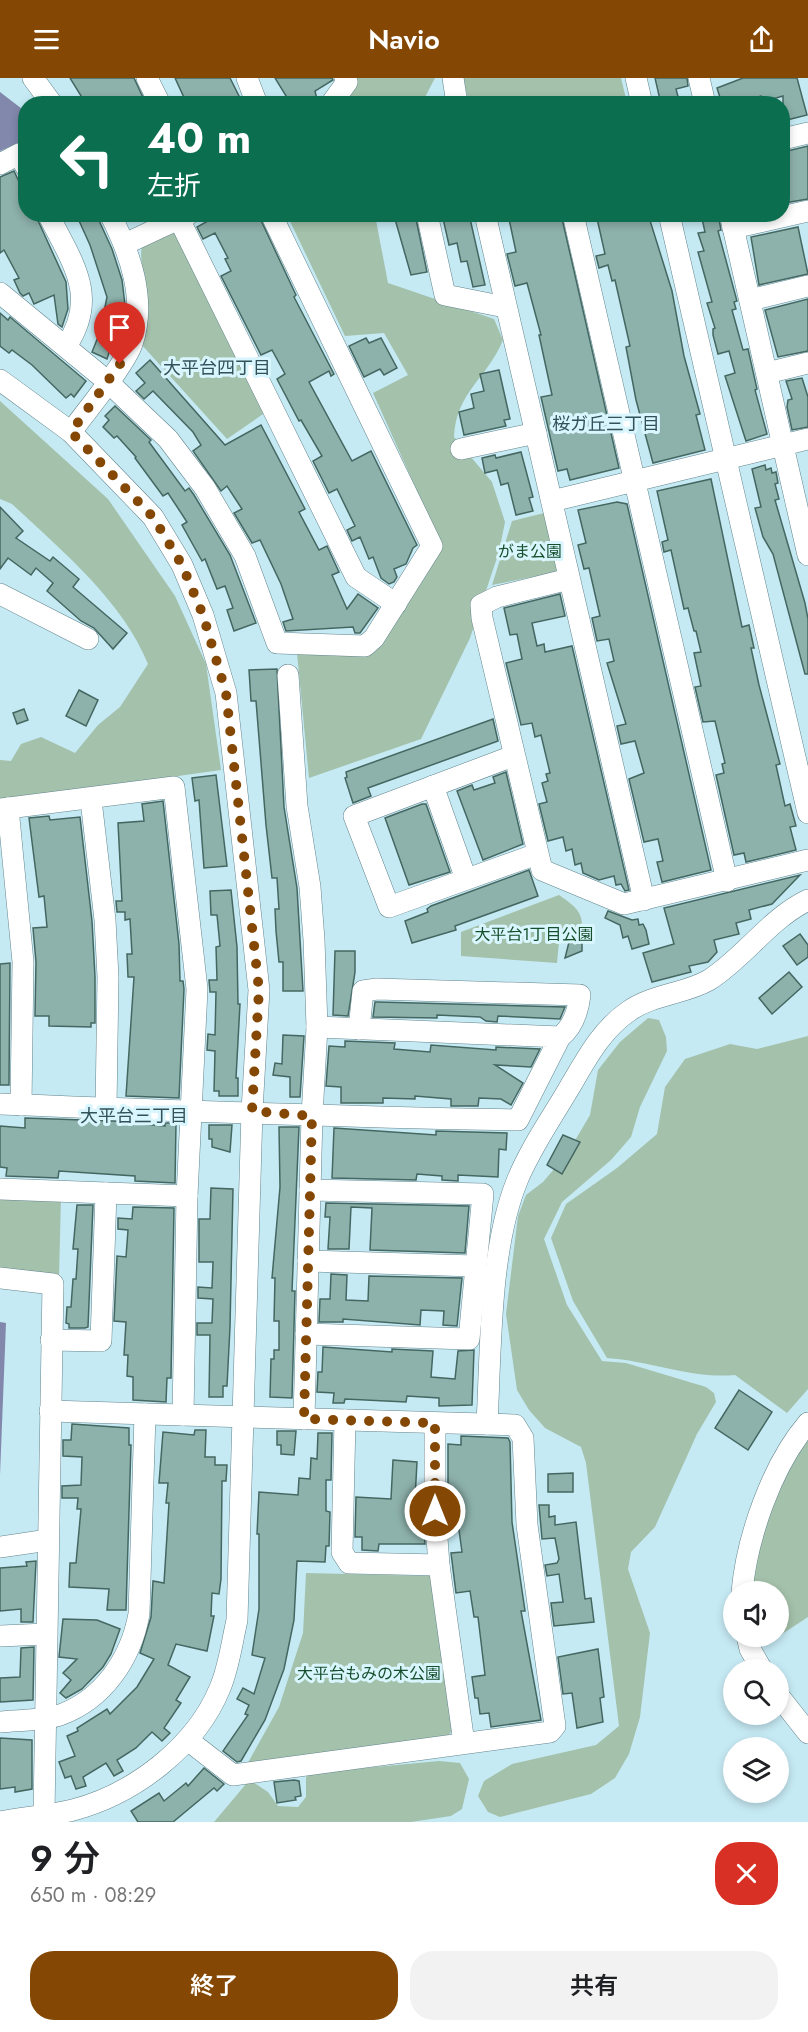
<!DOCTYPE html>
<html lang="ja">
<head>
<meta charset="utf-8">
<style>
  :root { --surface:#fff; --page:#f2f2f2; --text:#202124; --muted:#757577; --accent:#844804 }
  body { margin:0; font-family:Jost,"Noto Sans JP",sans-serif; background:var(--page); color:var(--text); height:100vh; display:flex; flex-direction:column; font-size:22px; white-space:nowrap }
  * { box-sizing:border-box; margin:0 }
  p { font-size:20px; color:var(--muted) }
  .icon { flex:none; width:33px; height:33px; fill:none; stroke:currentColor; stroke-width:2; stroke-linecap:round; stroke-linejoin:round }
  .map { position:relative; height:1744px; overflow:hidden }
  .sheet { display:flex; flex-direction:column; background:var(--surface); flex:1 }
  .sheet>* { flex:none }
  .hud { position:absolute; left:18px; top:18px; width:772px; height:126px; border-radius:24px; box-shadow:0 3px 9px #0003; background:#0b6e4f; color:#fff; overflow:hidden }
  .tools { position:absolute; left:723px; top:1503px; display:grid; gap:12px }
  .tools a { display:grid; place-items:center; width:66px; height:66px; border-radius:50%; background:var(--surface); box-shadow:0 3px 9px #0003; font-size:30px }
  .pin { position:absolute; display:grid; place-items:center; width:51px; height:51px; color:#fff; margin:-62px -26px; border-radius:50% 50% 50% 0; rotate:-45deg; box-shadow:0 0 6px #0007 }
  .pin .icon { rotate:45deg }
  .me { position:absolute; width:66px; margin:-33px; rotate:0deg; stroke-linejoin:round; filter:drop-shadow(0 0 4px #0008) }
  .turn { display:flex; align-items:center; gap:21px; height:126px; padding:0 30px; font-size:27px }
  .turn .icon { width:78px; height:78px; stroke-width:2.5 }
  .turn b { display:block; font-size:42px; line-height:51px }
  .round { display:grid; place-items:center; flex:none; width:63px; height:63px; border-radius:24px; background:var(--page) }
  .head { display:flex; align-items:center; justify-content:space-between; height:102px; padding:0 30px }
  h1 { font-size:36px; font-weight:600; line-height:45px }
  .action { display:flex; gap:12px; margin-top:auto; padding:12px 30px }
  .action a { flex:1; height:69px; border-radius:24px; background:var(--accent); color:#fff; font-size:24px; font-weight:600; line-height:69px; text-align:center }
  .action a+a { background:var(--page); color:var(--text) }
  header { display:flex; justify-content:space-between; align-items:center; height:78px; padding:0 30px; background:var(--accent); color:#fff; font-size:27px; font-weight:600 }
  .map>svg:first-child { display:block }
  .green { fill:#a4c1ab }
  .water { fill:#8288ac }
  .building { fill:#8db1ab; stroke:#456761; stroke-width:1.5 }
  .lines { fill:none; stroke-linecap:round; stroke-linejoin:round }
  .minor-casing { stroke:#62848c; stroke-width:22 }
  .minor { stroke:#fff; stroke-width:21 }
  .route { stroke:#844804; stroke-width:10; stroke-dasharray:0 18 }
  .labels { text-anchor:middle; stroke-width:6; stroke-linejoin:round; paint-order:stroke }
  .park-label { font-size:16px; fill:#154e2b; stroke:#d9f6fe }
  .neighbourhood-label { font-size:18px; fill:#32525a; stroke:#d9f6fe }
</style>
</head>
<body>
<header><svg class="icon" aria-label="menu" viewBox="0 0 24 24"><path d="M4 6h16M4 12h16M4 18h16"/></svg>Navio<svg class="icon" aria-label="share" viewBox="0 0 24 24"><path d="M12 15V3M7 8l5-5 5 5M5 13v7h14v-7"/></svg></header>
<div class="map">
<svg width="808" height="1744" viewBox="0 0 808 1744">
  <rect width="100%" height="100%" fill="#c6eaf4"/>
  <!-- green -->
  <g class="green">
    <polygon points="353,0 435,0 422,25 336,26"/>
    <polygon points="463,0 621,0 627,25 469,25"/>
    <path d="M 287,137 L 375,137 L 388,205 L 494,241 L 503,262 C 487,301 456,314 454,359 L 492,404 L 505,444 L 499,474 L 470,560 L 421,661 L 309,700 L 297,575 L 375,572 L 441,466 L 373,315 L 408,297 L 384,255 L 345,258 Z"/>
    <path d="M 171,154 L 179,159 L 266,334 L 227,361 L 141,266 C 144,257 147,247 148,238 C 151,216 136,181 143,166 Z"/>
    <path d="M 0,323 L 108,421 L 175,518 L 206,586 L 221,692 L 0,723 L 0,682 L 11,683 L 21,666 L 41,659 L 75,675 L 98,647 L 120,629 L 148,586 C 122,522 62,473 12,426 L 0,421 Z"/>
    <polygon points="548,434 559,483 557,494 492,507 512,443"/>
    <path d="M 559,817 C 570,825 581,831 582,845 L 559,864 L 557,885 L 461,878 L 461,854 Z"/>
    <polygon points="648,940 659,942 666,959 667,973 640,1029 631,1059 611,1082 562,1124 544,1161 567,1227 602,1283 626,1285 706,1309 714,1315 716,1324 697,1356 655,1449 631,1474 628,1491 650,1555 640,1639 629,1676 615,1700 591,1716 500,1739 488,1734 478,1718 484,1703 512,1686 596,1667 619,1648 586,1385 581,1369 545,1350 529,1332 517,1312 506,1236 518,1138 526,1117 543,1104 567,1076 590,1037 598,992 620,964"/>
    <path d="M 808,958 L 808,1311 L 787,1335 L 735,1297 C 691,1301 651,1283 607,1280 L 573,1223 L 551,1160 L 566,1126 L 617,1090 L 657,1056 L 665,1009 L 685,981 L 730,966 L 757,971 Z"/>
    <polygon points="0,1116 61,1119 59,1199 0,1193"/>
    <polygon points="808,1357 808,1539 779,1558 778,1514 749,1514 759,1467 777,1410"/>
    <polygon points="306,1495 431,1498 452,1653 446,1660 245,1690 279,1629 303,1555"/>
    <polygon points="439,1683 460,1685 469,1701 462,1731 451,1738 411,1744 214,1744 246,1706 253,1704 268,1714 278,1728 298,1729 306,1719 306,1699 311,1695"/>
  </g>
  <!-- water -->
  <g class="water">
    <polygon points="0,14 26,34 25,62 0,73"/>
    <polygon points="0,1244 6,1245 0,1397"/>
  </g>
  <!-- building -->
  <g class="building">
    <polygon points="70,0 134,0 146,26 86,26"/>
    <polygon points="175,0 230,0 243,26 187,26"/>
    <polygon points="275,0 332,0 333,2 315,13 318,26 291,26"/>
    <polygon points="655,0 687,0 688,8 676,11 680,26 661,26"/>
    <polygon points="743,0 797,0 807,37 783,43 783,18 762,24 761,18 739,26 722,26 717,10"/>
    <polygon points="808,68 808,121 784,125 783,74"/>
    <polygon points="14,93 22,110 26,108 26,136 35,136 66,204 68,231 62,249 58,246 54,217 34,226 29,215 23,218 20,215 14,202 19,200 4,172 0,175 0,99"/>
    <polygon points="76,136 96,136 112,171 122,202 125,227 120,250 117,249 107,281 92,274 100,254 107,219 90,167"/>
    <polygon points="205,136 258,136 296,217 294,219 334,296 331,298 329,293 309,304 352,383 371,373 417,467 413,470 406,486 394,491 397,499 394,504 389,506 381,500 373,479 369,481 360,459 352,463 347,452 355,448 337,411 329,415 313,383 322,378 301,342 299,343 277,301 285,296 272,272 261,277 221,198 231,193 225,181 228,180 215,155 203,161 197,149 208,143"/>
    <polygon points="411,136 415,136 427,194 411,197 395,141"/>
    <polygon points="442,136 469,136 485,207 473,209 467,183 461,184 457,165 449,167"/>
    <polygon points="508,136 561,136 619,390 570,402 567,391 558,393 541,319 552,317 539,257 541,257 527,205 515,208 507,176 516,174"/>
    <polygon points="596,136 615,136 617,142 648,136 672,213 684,278 700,336 696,337 705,372 653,385 636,322 626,269 630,268 615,202 612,203 608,187 599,190 596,178 605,176"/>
    <polygon points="701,136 718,136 721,152 718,153 737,223 734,224 736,231 732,232 743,272 748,271 757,311 755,312 767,356 746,363 725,298 735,295 729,273 718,276 713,257 713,251 715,250 707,225 712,224 698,174 704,173 698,155 705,154"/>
    <polygon points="798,149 808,196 759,207 751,159"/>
    <polygon points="808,221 808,273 778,279 765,232"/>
    <polygon points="0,235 8,242 10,239 86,303 74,319 71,316 66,320 32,287 12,272 9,275 0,268"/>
    <polygon points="366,260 369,265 381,260 397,290 384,297 380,291 364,299 349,268"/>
    <polygon points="150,282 225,367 261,347 305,431 299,434 319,472 327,468 339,494 332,497 347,531 358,516 378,530 360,555 355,555 353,549 286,553 283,544 293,541 281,506 260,462 252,465 234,435 242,431 227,408 221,413 193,373 201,367 193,354 153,313 144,321 136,313 145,305 136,295"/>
    <polygon points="499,292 510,341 504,342 506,348 464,357 459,334 474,330 471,316 484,313 480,296"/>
    <polygon points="802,300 808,319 808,349 792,352 787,329 788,322 792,321 786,303"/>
    <polygon points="115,328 151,362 149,364 185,413 189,410 194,417 230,477 256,545 234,553 227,532 233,530 225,508 217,511 205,481 202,483 182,447 187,444 168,415 163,418 135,380 136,379 117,358 114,360 103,349 109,342 105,338"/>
    <polygon points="521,374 533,419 529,420 533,433 516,437 508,405 501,407 497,392 485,395 482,380 495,377 496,380"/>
    <polygon points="765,387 766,392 771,390 772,395 776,394 778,405 775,406 779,421 775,422 805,525 808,541 808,596 805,596 773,476 763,459 755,430 761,429 752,391"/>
    <polygon points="711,401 742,549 749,547 754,570 751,570 759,607 780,686 776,687 785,728 790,726 796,748 790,749 796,772 746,784 744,775 734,777 716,697 724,695 722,686 725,685 715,643 703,644 695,609 701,608 694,575 701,574 696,553 694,553 688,530 684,531 671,472 664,474 662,464 668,462 657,413"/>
    <polygon points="617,424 627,426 711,792 662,804 657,784 663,783 658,761 644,764 629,701 644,695 635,663 621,666 617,648 626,646 607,585 614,583 609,561 597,563 592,540 600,538 589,490 584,491 578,467 586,465 578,432"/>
    <polygon points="0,429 23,453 16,460 50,483 53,479 79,501 73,509 127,555 113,571 94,550 81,543 47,513 53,505 36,490 31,497 8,480 0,491"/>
    <polygon points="560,516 565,538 532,545 537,568 544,566 545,574 572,568 629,812 625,813 621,806 616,807 614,798 599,802 583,795 581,785 575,787 572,771 566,773 563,759 548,763 539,726 547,724 542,705 548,703 546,696 550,695 541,657 535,659 532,645 521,647 506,585 522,581 517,556 510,557 504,530"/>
    <polygon points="277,591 284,729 297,810 303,913 283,913 283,884 279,884 276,853 275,831 279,831 277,800 272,800 266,747 256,623 251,623 249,592"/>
    <polygon points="79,612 98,622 86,648 66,638"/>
    <polygon points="24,631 28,642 17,646 13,635"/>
    <polygon points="493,641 498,663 368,710 371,718 353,725 345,700 347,699 346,694"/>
    <polygon points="506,694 523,766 483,782 457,713 472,707 474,712 495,705 493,699"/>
    <polygon points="216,697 227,788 204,790 199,722 195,723 192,700"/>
    <polygon points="163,723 179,866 180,903 183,903 184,911 179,1020 126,1018 134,899 128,899 127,876 132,876 130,841 125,842 125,834 117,834 116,823 122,823 118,745 144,743 142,726"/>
    <polygon points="422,726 426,726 450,794 409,807 385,740"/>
    <polygon points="49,738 50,742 80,739 92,843 95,899 95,945 91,945 91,949 49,948 49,938 35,938 36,884 33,850 47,849 44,818 39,819 29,740"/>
    <polygon points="529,792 538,818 455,848 456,852 412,865 405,843 428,834 427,831 431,828"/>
    <polygon points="800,797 772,826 749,832 751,841 736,845 739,856 714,862 717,874 708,884 689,888 691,894 652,904 643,875 674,866 664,830"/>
    <polygon points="231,812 237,869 238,926 240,926 236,1000 238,1000 238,1018 219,1018 219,1013 214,1013 215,973 207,972 208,956 215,957 216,914 210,914 209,902 217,902 216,869 220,868 217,837 211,837 210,813"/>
    <polygon points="608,833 632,842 638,841 639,847 643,846 646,852 649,866 632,871 628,858 623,860 620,847 605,840"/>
    <polygon points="800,856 808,867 808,879 797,887 783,868"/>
    <polygon points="576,862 582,865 582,873 565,880 569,864"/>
    <polygon points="335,873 355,873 355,894 348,938 333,937"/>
    <polygon points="10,885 9,1007 0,1007 0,886"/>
    <polygon points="789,894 802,909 772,936 759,920"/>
    <polygon points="375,924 378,924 565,929 560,941 498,938 497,944 486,943 480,939 437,937 437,940 373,939"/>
    <polygon points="283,957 304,958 300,1019 290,1019 290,999 273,997 275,985 282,986"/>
    <polygon points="345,963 395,965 394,971 430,974 431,967 496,972 496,969 540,971 531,989 495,987 523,1005 511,1027 501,1021 479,1020 478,1028 451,1028 451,1021 415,1018 415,1021 383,1020 383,1025 341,1025 341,1009 326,1008 329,968 345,969"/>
    <polygon points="25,1040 141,1044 141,1046 165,1048 165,1045 176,1045 175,1105 135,1103 135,1098 59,1093 58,1100 6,1098 7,1090 0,1089 0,1048 25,1050"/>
    <polygon points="209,1047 232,1047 230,1074 212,1069 212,1061 209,1061"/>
    <polygon points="279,1049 299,1049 292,1213 295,1213 292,1320 270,1319 271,1281 274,1281 274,1272 279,1272 279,1243 274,1243 275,1200 272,1200 280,1109"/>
    <polygon points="334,1050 436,1057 436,1053 507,1055 506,1072 499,1071 498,1099 458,1097 458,1103 442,1102 442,1098 417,1096 416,1102 332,1100"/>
    <polygon points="563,1057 580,1064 562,1096 547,1087"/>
    <polygon points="211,1110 233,1111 230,1249 227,1308 223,1308 223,1319 209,1319 210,1257 197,1257 197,1245 212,1245 213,1221 198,1220 198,1209 212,1210 213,1184 199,1184 199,1141 210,1141"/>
    <polygon points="326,1125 469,1128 465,1175 370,1172 372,1130 351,1129 349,1171 328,1171 330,1139 325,1139"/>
    <polygon points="77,1127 93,1127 88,1249 85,1250 69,1250 69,1246 66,1245 67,1229 71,1229 73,1201 76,1201 78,1171 73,1171"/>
    <polygon points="133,1129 174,1130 171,1300 167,1300 166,1324 133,1322 133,1299 127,1298 128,1277 124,1277 126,1244 114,1243 117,1178 126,1179 128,1152 118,1151 118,1140 132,1141"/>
    <polygon points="331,1196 347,1197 346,1222 368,1223 369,1198 462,1200 457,1248 443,1247 444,1233 421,1232 420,1247 343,1241 343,1244 319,1244 320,1221 330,1221"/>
    <polygon points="323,1269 392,1274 392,1271 433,1273 431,1299 455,1301 458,1273 474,1272 472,1327 439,1328 439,1320 407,1318 406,1324 345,1321 344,1325 333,1325 334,1315 317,1314 318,1294 322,1294"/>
    <polygon points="739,1312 772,1334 748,1372 715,1350"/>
    <polygon points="72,1346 129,1350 129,1367 131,1367 126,1532 107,1532 109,1511 69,1509 70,1485 76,1485 81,1431 77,1431 78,1420 62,1420 62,1408 81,1407 82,1379 63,1378 63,1362 71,1362"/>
    <polygon points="195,1352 206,1352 205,1379 215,1379 215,1387 227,1387 226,1403 222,1403 221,1501 219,1516 212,1515 211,1538 214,1538 207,1573 176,1566 168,1587 190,1599 176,1622 181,1625 164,1650 170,1655 162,1663 152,1654 136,1670 117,1682 123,1693 114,1698 106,1685 83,1699 86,1708 76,1711 71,1698 65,1700 59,1684 75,1678 67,1658 78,1653 77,1650 107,1631 110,1636 137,1609 154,1581 140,1575 151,1539 153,1503 164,1505 169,1425 166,1425 168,1405 159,1405 163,1354 194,1357"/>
    <polygon points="277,1353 296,1353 294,1377 281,1376 281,1367 277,1367"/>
    <polygon points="318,1355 332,1355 331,1402 326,1402 326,1433 330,1434 329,1468 326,1468 325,1484 297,1483 294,1542 284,1591 265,1642 241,1683 237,1684 223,1673 248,1637 245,1636 249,1627 237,1621 243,1610 254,1616 265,1580 252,1577 259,1531 259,1456 257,1456 259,1414 298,1417 299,1400 310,1401 311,1380 317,1381"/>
    <polygon points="461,1358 508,1360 510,1364 512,1444 525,1533 521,1533 541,1642 491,1649 489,1635 480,1636 478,1620 475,1620 472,1599 485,1597 478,1539 474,1539 470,1513 456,1515 451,1475 462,1474 458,1445 449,1446 448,1433 448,1366 461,1367"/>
    <polygon points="393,1382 417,1384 415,1421 421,1422 425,1466 379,1466 378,1473 362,1472 362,1459 355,1459 356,1419 391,1421"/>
    <polygon points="573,1395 573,1414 548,1414 548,1396"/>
    <polygon points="539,1427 549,1427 549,1439 555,1438 555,1447 576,1444 585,1521 591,1520 594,1544 554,1548 551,1525 563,1524 559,1496 547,1498 545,1487 557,1485 559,1481 555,1460 542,1461"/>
    <polygon points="36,1483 33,1544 21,1544 21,1531 0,1533 0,1490 27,1488 26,1484"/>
    <polygon points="63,1541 97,1542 120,1551 111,1576 103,1589 82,1611 66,1620 60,1615 71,1602 63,1595 77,1581 59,1579"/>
    <polygon points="34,1569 33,1622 0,1624 0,1600 20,1599 21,1570"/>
    <polygon points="598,1571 604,1619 600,1620 603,1644 577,1650 572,1615 563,1616 558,1579"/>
    <polygon points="0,1660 32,1662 32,1711 15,1714 15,1709 0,1711"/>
    <polygon points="204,1690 224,1706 217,1713 214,1710 173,1744 138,1744 131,1733 159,1715 164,1723 186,1705 188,1708"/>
    <polygon points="294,1702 299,1703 301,1718 295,1719 296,1722 277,1725 274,1704"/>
  </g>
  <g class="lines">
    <!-- minor casing -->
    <g class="minor-casing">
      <g id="minor">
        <polyline points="33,0 52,26"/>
        <polyline points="147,0 160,26"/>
        <polyline points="247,0 257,26"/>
        <polyline points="453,0 457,26"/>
        <polyline points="636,0 642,26"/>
        <polyline points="699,0 705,26"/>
        <polyline points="331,26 347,4 345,0"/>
        <polyline points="783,61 808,55"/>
        <polyline points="0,86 19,76 26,89"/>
        <path d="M 48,136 C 71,183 100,218 66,268"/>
        <polyline points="427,136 445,217 505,229"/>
        <polyline points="485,136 644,822"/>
        <polyline points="573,136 727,803"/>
        <polyline points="669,136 808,735"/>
        <polyline points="730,136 808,477"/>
        <polyline points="179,141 356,499 396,526"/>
        <polyline points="733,150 808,133"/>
        <polyline points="125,166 189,136"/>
        <polyline points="0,215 107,303 168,361 205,410 245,478 277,565 365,568 374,560 432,468 271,136"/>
        <polyline points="750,222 808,208"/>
        <polyline points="767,295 808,285"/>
        <path d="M 0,302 L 71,354 L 153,439 L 182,487 L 203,537 L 226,615 L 259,912 L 252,1033 L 237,1542 C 232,1564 229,1589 220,1610 C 196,1669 134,1716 73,1732 C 50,1738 24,1739 0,1744"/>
        <path d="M 71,354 C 87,332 124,288 132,266 C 147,222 130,175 110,136"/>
        <polyline points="461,371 536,355"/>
        <polyline points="552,423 808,361"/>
        <polyline points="569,501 497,519 481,527 482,540 542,792 624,826 808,782"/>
        <polyline points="0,516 88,561"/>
        <polyline points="288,597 297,728 310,809 314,862 317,949 312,1038 304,1341"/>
        <polyline points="513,678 354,738 389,829 537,776"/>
        <polyline points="433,708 466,801"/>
        <polyline points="91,722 105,842 108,899 106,1031"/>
        <polyline points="8,730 23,884 21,1027"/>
        <polyline points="0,731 174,709 197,911 187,1118 183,1337"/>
        <path d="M 359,951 L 363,913 L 377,911 L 580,917 C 578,934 573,949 560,959"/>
        <path d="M 0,1026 C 173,1033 345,1039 518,1042 L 560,959 L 317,949"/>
        <polyline points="0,1111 187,1118"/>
        <polyline points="308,1183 475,1188"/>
        <polyline points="0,1200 53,1206 44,1735"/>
        <polyline points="306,1256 469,1261 483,1116 310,1112"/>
        <polyline points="51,1262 101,1263 106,1115"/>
        <polyline points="50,1333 515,1347 523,1360 527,1447 555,1648 550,1654 233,1697 189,1663"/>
        <polyline points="345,1342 342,1474 349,1485 439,1487"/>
        <polyline points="435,1345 435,1433 439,1487 464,1665"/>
        <path d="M 487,1346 C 491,1271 489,1173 517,1103 C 530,1071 551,1041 568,1012 C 586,982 600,953 629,933 C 653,916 685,916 709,902 C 745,879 769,841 808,822"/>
        <polyline points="0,1469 48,1462"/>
        <path d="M 742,1514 C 747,1459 772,1387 808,1345"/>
        <polyline points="0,1558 46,1556"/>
        <polyline points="747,1558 750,1571 762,1592"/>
        <polyline points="778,1617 808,1655"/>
        <path d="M 0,1644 C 19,1642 42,1643 60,1637 C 104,1621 131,1580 139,1536 L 145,1336"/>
      </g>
    </g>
    <!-- minor -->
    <use href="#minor" class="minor"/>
  </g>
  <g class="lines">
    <!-- route -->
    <polyline class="route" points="120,286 71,354 153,439 182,487 203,537 226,615 259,912 252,1033 312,1038 304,1341 435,1345 435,1433"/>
  </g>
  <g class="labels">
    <!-- park labels -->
    <g class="park-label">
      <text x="530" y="479">がま公園</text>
      <text x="534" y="862">大平台1丁目公園</text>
      <text x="369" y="1601">大平台もみの木公園</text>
    </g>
    <!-- neighbourhood labels -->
    <g class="neighbourhood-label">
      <text x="217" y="296">大平台四丁目</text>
      <text x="606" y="352">桜ガ丘三丁目</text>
      <text x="134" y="1044">大平台三丁目</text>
    </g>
  </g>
</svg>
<div class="tools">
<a><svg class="icon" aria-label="sound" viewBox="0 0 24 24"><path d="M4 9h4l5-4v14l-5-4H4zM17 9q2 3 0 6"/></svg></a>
<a><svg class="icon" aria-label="search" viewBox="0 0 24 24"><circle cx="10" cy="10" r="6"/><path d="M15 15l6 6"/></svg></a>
<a><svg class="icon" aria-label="layers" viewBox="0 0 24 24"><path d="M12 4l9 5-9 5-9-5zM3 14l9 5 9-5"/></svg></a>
</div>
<div class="pin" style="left:120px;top:286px;background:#d93025"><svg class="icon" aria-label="arrive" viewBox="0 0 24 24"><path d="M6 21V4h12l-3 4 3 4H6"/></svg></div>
<svg class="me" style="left:435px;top:1433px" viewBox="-20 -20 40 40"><circle r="17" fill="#844804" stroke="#fff" stroke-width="3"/><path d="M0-11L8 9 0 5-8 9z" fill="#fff"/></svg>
<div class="hud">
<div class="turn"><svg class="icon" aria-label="left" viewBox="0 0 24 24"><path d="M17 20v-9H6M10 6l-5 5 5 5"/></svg><div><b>40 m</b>左折</div></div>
</div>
</div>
<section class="sheet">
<div class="head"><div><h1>9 分</h1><p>650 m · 08:29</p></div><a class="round" style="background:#d93025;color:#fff"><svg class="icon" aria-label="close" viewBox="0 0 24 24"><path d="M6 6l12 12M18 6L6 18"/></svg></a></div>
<div class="action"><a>終了</a><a>共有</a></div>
</section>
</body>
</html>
